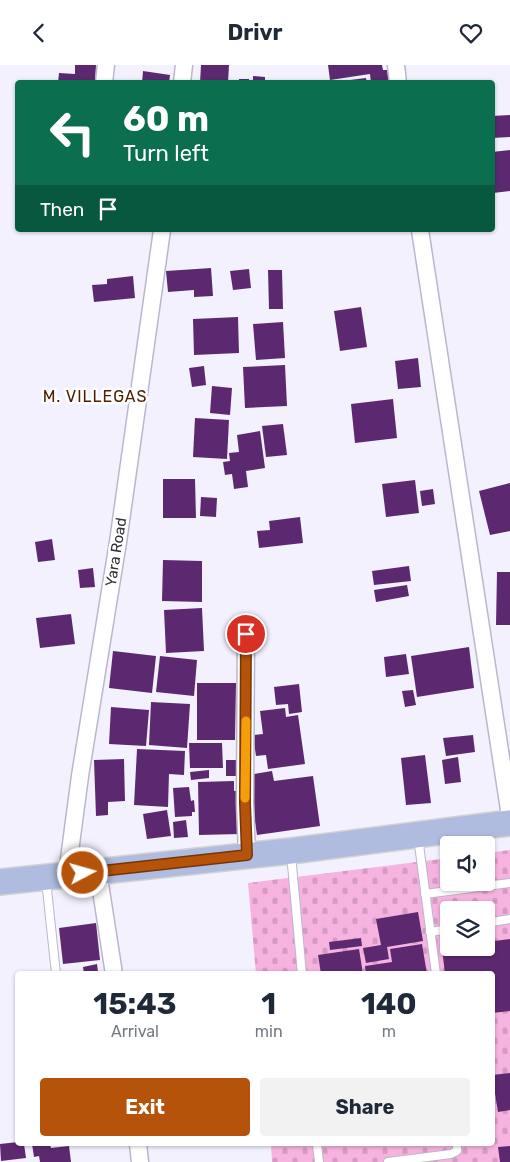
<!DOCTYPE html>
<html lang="en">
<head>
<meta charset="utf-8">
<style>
  :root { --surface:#fff; --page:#f2f2f3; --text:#1f2937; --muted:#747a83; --accent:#b45309 }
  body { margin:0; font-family:Rubik,sans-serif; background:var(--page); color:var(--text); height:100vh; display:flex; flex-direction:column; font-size:19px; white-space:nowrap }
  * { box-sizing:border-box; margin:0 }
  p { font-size:16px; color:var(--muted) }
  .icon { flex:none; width:28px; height:28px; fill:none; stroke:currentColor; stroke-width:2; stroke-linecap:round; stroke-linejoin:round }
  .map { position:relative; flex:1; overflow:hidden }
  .panel { position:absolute; left:15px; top:906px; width:480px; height:175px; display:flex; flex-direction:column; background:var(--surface); border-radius:5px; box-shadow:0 1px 4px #0004 }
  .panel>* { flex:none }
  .hud { position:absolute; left:15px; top:15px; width:480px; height:152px; border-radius:5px; box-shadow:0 1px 4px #0004; background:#0b6e4f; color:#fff; overflow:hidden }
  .tools { position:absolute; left:440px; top:771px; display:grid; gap:10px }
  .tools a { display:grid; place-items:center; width:55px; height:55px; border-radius:5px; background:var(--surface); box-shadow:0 1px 4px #0004; font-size:25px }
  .pin { position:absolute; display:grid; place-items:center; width:42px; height:42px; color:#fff; margin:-21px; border:2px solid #fff; border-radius:50%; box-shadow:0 1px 5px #0007 }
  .me { position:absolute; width:55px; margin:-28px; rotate:84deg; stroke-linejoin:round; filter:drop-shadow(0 0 4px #0008) }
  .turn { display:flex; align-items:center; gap:18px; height:105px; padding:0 25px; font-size:22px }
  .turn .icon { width:65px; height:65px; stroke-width:2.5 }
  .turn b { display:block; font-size:35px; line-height:42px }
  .then { display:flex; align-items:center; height:48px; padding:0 25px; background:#0003; gap:10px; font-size:19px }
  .eta { display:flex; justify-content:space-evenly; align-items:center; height:85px; text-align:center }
  .eta b { font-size:30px; font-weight:700; line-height:35px }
  .button { display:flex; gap:10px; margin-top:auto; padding:10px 25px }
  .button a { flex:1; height:58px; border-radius:5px; background:var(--accent); color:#fff; font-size:20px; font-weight:700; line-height:58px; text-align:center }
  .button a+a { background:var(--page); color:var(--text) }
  header { display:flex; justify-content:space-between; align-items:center; height:65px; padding:0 25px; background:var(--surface); font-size:22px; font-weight:700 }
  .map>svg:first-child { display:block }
  .cemetery { fill:url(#cemetery-stones); fill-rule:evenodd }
  .building { fill:#5c2970 }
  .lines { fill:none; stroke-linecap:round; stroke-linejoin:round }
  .lane-casing { stroke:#bab7cc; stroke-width:10 }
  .street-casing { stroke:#bab7cc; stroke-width:19 }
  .primary-casing { stroke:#d2d2d4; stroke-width:28 }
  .lane { stroke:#fff; stroke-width:8 }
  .street { stroke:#fff; stroke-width:16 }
  .primary { stroke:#afbce0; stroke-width:25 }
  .route-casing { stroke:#753606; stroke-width:12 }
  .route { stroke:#b45309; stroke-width:9 }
  .slow { stroke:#f59e0b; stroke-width:9 }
  .labels { text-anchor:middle; stroke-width:5; stroke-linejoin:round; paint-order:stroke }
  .street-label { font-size:15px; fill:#33323a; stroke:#fff }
  .neighbourhood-label { font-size:16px; letter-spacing:1px; fill:#4c2000; stroke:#fff }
</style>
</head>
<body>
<header><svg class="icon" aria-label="back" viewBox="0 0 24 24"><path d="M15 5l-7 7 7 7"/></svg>Drivr<svg class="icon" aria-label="heart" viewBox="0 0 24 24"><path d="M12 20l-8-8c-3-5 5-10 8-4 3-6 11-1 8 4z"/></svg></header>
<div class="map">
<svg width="510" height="1097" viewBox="0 0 510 1097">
  <defs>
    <pattern id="cemetery-stones" width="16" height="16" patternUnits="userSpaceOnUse" patternTransform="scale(1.25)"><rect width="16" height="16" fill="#f7b3e0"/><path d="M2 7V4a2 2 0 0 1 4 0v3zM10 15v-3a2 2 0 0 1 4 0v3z" fill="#d49ac1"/></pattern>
  </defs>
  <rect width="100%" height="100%" fill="#f3f1fe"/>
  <!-- cemetery -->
  <path class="cemetery" d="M 510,785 L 510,1097 L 272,1097 L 271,1079 L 492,1079 L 492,909 L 256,909 L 248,818 L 449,793 L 449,818 L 486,818 L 486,788 ZM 449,845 L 486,845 L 486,882 L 449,882 Z"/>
  <!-- building -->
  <g class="building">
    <polygon points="75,0 96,0 95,18 58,18 59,8 75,9"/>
    <polygon points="201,0 229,0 228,18 200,18"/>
    <polygon points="328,0 382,0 383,5 387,5 389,18 371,18 370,9 330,15"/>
    <polygon points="143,6 170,10 169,18 142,18"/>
    <polygon points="253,11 265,12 265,18 253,18"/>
    <polygon points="366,13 367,18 343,18 342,16"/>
    <rect x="239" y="14" width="10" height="4"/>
    <polygon points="510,50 510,72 492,73 492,51"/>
    <polygon points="510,85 510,126 493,128 492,87"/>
    <polygon points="211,203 213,231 194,232 194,225 168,227 166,206"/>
    <polygon points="249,204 251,223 233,225 230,206"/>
    <polygon points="268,205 282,205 283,244 269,244"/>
    <polygon points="133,211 135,233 94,237 92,220 107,219 107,214"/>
    <polygon points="361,242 367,282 340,286 334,246"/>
    <polygon points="238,252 239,288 194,290 193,254"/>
    <polygon points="283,257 285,293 256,295 253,259"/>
    <polygon points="418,293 421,322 398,324 395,296"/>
    <polygon points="285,300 287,341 245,343 243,302"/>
    <polygon points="204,301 206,320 192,322 189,303"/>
    <polygon points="212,321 232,323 230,350 210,348"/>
    <polygon points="393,334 397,373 355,378 351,339"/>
    <polygon points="195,353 229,355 227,394 193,392"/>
    <polygon points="283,359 287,390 266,392 262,361"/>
    <polygon points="260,366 265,403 246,406 248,422 234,424 232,409 225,410 223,397 230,396 229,388 239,387 237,370"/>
    <polygon points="163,414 195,414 196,453 163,453"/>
    <polygon points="415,415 419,448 386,452 382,419"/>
    <polygon points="510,418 510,466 490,470 479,426"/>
    <polygon points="433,424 435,439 422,441 420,426"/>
    <polygon points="201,432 217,433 216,452 200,451"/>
    <polygon points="300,452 303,478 259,483 257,466 270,465 269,456"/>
    <polygon points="52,474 55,495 38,497 35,477"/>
    <polygon points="163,495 202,496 202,537 162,536"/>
    <polygon points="409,501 411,516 374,520 372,506"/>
    <polygon points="93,503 95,522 80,523 78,505"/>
    <polygon points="497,507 510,507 510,560 496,560"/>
    <polygon points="407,520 409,531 376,537 374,525"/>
    <polygon points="202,543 204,586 166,588 164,545"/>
    <polygon points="71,549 75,579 40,583 36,553"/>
    <polygon points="469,582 474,623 417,632 411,591"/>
    <polygon points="113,586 156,591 152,628 109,623"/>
    <polygon points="406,589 409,609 386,612 384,592"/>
    <polygon points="160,591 197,595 194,631 156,627"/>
    <polygon points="197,618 236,618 235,675 197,675"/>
    <polygon points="299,619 302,647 289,649 288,639 276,640 274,622"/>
    <polygon points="413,625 416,640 405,642 402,626"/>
    <polygon points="151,637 190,639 187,683 149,680"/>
    <polygon points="111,642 149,645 146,681 109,679"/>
    <polygon points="285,643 286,652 298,650 305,699 268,704 266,690 256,691 253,670 263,669 260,646"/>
    <polygon points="473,670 475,687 446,691 443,673"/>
    <polygon points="189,678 222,678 223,703 190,703"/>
    <polygon points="137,684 185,686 184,710 169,709 168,742 134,740"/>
    <polygon points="425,690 431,738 406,740 401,693"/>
    <polygon points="458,692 461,717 445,719 442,695"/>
    <polygon points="124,694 125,736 108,737 108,750 96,751 94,695"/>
    <rect x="226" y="695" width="12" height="16"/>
    <polygon points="209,705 209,713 191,715 190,707"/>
    <polygon points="272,706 274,716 313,711 320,761 257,770 248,710"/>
    <polygon points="234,716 234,726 240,725 241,769 199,770 198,717"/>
    <polygon points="189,722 191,736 194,735 195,747 192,747 192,751 175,752 173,723"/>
    <polygon points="167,745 171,771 147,774 143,749"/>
    <polygon points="186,755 188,772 174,773 173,757"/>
    <polygon points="418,847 423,876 387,882 389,894 366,898 363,883 381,880 376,854"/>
    <polygon points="96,858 100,895 63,899 59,863"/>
    <polygon points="361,873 362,881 330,885 329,877"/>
    <polygon points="510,874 510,946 492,948 492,909 445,909 442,883 486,882 486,877"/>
    <polygon points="422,879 427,909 366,909 365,901 392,897 390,884"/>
    <polygon points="359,884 363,909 321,909 318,890"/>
    <polygon points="97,899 98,907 84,909 83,902"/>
    <polygon points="510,1008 510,1045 498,1047 492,1010"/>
    <polygon points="18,1077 18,1079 24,1079 26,1093 1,1096 0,1079"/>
    <polygon points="32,1079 50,1079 51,1083 69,1081 71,1097 40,1097 39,1091 34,1092"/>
    <polygon points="510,1081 510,1097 500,1097 498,1082"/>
  </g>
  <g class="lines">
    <!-- lane casing -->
    <g class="lane-casing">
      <g id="lane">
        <polyline points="418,772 436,909"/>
        <polyline points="291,789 302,909"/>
        <polyline points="46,815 56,909"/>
        <polyline points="425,829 510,818"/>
        <polyline points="486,858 510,854"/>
        <polyline points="430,867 449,864"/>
        <polyline points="317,1079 319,1097"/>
        <polyline points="388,1097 451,1089 457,1086 457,1079"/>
      </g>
    </g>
    <!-- street casing -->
    <g class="street-casing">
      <g id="street">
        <polyline points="396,0 398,18"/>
        <polyline points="104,18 106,0"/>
        <polyline points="182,18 184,0"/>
        <polyline points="420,165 510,751"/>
        <polyline points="246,569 245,738 247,790"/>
        <polyline points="98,806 114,909"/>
        <polyline points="67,809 80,711 118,477 162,165"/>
        <polyline points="138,1079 140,1097"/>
      </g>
    </g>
    <!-- primary casing -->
    <g class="primary-casing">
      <polyline id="primary" points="0,817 291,786 510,758"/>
    </g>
    <!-- lane -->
    <use href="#lane" class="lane"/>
    <!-- street -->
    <use href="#street" class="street"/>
    <!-- primary -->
    <use href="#primary" class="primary"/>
  </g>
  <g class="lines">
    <!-- route casing -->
    <g class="route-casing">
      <polyline id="route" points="83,808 247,790 245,738 246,569"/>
    </g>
    <!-- route -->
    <use href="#route" class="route"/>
    <!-- slow -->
    <polyline class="slow" points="245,733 246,656"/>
  </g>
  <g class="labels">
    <!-- street labels -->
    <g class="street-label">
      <text transform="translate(116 487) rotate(-81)" y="5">Yara Road</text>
    </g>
    <!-- neighbourhood labels -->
    <g class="neighbourhood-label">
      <text x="95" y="337">M. VILLEGAS</text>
    </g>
  </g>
</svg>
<div class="tools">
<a><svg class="icon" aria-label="sound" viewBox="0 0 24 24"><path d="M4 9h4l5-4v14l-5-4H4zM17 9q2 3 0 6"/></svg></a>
<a><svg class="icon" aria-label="layers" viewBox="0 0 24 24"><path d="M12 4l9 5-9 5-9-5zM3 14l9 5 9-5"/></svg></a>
</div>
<div class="pin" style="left:246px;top:569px;background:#d93025"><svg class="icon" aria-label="arrive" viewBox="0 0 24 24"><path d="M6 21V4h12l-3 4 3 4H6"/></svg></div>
<svg class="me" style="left:83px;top:808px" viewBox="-20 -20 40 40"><circle r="17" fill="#b45309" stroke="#fff" stroke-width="3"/><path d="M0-11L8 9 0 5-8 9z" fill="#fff"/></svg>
<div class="hud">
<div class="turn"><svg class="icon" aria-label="left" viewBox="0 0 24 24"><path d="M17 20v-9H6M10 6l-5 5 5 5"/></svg><div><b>60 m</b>Turn left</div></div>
<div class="then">Then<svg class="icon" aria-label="arrive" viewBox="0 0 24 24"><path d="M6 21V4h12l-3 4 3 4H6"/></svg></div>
</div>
<section class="panel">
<div class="eta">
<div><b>15:43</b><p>Arrival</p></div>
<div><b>1</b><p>min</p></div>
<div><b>140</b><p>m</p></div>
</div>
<div class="button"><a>Exit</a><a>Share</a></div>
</section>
</div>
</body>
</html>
